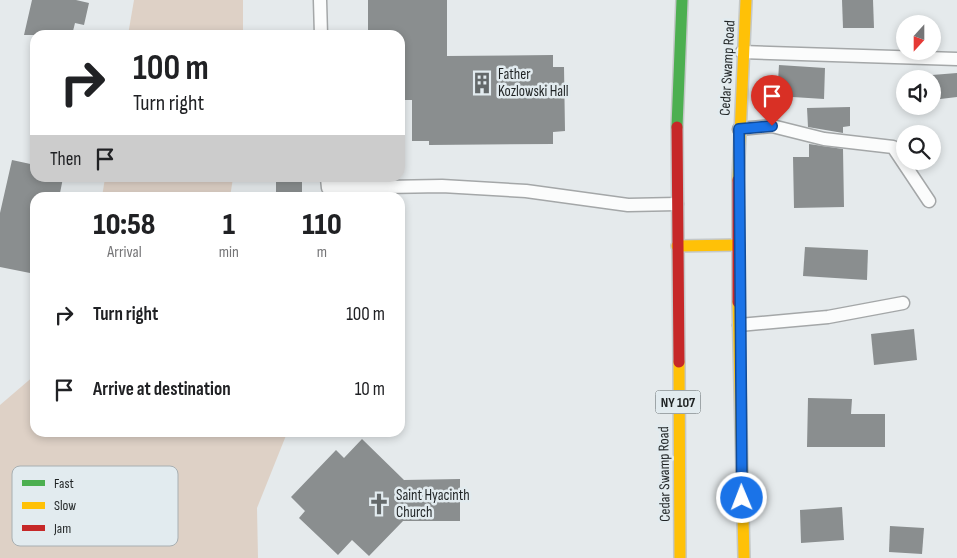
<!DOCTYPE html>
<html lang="en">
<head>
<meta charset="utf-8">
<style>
  :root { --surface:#fff; --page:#f6f6f6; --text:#202124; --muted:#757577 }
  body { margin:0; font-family:"Sofia Sans Condensed",sans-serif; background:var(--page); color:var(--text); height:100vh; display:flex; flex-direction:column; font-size:19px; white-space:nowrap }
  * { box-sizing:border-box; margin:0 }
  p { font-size:16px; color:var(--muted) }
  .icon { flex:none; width:28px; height:28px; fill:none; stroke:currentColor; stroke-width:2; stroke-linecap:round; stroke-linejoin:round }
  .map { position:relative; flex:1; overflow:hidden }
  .details { position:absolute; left:30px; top:192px; width:375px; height:245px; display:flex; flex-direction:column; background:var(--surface); border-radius:15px; box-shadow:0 2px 8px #0003 }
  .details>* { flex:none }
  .hud { position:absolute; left:30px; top:30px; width:375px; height:152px; border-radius:15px; box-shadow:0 2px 8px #0003; background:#fff; color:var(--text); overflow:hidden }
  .needle { width:32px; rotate:201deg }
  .fabs { position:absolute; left:896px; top:15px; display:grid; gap:10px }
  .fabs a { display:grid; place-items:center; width:45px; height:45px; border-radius:50%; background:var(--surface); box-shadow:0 2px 8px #0003; font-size:25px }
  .pin { position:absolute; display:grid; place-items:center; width:42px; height:42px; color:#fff; margin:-51px -21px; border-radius:50% 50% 50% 0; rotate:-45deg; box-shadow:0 0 5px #0007 }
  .pin .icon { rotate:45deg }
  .me { position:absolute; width:55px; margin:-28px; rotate:359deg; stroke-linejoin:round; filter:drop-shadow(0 0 4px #0008) }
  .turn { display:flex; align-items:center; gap:18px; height:105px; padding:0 20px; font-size:22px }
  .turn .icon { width:65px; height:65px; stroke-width:2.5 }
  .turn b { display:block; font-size:35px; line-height:42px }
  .then { display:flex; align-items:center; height:48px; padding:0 20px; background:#0003; gap:10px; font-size:19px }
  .eta { display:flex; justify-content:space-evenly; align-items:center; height:85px; text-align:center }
  .eta b { font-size:30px; font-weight:800; line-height:35px }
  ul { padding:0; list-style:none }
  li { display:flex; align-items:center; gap:15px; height:75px; padding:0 20px }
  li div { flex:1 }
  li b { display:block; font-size:19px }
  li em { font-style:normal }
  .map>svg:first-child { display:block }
  .green { fill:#ded1c6 }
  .building { fill:#8a8e8f }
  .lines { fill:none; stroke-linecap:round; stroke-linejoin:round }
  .lane-casing { stroke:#a4a7a8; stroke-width:15 }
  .fast-casing { stroke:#c4c8c8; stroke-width:14 }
  .slow-casing { stroke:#c4c8c8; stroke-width:14 }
  .jam-casing { stroke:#c4c8c8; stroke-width:14 }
  .lane { stroke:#fbfcfc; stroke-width:12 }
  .fast { stroke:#4caf50; stroke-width:11 }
  .slow { stroke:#ffc107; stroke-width:11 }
  .jam { stroke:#c62828; stroke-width:11 }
  .route-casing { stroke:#114b97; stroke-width:12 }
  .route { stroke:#1a73e8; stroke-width:9 }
  .labels { text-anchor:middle; stroke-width:5; stroke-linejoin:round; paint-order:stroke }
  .shield { fill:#e2ebef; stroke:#5a5f61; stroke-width:1 }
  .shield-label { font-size:14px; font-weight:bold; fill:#1f2324 }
  .street-label { font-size:15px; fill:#1f2324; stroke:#e2ebef }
  .poi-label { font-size:15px; fill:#1f2324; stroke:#e2ebef; text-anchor:start }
  .key { fill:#e2ebef; stroke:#a8afb2; stroke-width:1 }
  .key-label { font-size:14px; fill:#1f2324 }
</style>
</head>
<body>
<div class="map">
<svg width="957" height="558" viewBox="0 0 957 558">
  <rect width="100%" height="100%" fill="#e5eaec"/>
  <!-- green -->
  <g class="green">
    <polygon points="134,0 243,0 243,35 128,35"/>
    <polygon points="105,178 233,178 230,197 102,197"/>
    <polygon points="35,375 35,432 287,433 257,508 258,558 0,558 0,405"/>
  </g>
  <!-- building -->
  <g class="building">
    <polygon points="32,0 76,0 89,3 84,25 75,23 72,35 24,35"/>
    <polygon points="368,0 447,0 447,56 553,55 553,67 564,67 565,131 553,132 553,144 429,145 429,141 412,141 412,100 400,100 400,35 368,35"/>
    <polygon points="842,0 873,0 874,28 843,28"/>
    <polygon points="779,65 825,68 824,99 777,96"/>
    <polygon points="957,73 957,97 932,100 932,75"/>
    <polygon points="850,107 850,126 843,127 843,133 808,127 807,108"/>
    <polygon points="809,144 843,149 844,207 794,208 793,157 809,157"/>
    <polygon points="12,160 35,165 35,178 63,178 59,198 35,198 35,274 0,267 0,213"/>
    <rect x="276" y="178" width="26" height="20"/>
    <polygon points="805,247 868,250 867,280 803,276"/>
    <polygon points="914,329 917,360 874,365 871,334"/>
    <polygon points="808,398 852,399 851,414 885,414 885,447 807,447"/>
    <polygon points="362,439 404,480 460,479 460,521 403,521 369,556 352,540 338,555 299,518 305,511 291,497 336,450 344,458"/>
    <polygon points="842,507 844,540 801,543 800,510"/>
    <polygon points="890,526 924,528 922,554 889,552"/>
  </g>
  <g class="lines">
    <!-- lane casing -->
    <g class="lane-casing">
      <g id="lane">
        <polyline points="320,0 321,35"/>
        <polyline points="742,52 957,59"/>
        <polyline points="739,129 772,126 824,139 893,147 929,201"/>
        <polyline points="327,178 328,188 442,186 526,191 628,205 677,204"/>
        <polyline points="739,325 828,317 903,303"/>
      </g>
    </g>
    <!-- fast casing -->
    <g class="fast-casing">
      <polyline id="fast" points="677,127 682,0"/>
    </g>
    <!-- slow casing -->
    <g class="slow-casing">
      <g id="slow">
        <polyline points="738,180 746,0"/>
        <polyline points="677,246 739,245"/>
        <polyline points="738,302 744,558"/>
        <polyline points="679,362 680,558"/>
      </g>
    </g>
    <!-- jam casing -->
    <g class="jam-casing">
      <g id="jam">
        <polyline points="677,127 679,362"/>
        <polyline points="738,302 738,180"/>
      </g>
    </g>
    <!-- lane -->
    <use href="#lane" class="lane"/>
    <!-- fast -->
    <use href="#fast" class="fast"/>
    <!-- slow -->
    <use href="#slow" class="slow"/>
    <!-- jam -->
    <use href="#jam" class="jam"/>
  </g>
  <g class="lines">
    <!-- route casing -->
    <g class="route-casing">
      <polyline id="route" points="742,498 739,129 772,126"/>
    </g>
    <!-- route -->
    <use href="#route" class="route"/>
  </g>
  <!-- icons -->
  <defs>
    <g id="building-bare" transform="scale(1.725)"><path d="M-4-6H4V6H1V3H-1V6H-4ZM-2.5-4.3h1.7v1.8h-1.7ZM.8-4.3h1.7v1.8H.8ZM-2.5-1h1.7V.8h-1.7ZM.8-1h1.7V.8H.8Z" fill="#64696a" stroke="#e2ebef" stroke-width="2.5" paint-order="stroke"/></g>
    <g id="church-bare" transform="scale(1.725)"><path d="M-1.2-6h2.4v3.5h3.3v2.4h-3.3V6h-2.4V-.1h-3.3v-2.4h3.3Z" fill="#64696a" stroke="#e2ebef" stroke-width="2.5" paint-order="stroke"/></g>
  </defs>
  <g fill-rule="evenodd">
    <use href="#building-bare" x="482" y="83"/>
    <use href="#church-bare" x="379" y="504"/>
  </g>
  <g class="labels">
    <!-- shield labels -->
    <rect class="shield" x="655.5" y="390.5" width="45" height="23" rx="4"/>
    <g class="shield-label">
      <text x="678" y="407">NY 107</text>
    </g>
    <!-- street labels -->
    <g class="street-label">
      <text transform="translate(727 68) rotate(-87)" y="5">Cedar Swamp Road</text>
      <text transform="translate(664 474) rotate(-91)" y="5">Cedar Swamp Road</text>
    </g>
    <!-- poi labels -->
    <g class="poi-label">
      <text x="498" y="79">Father<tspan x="498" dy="17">Kozlowski Hall</tspan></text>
      <text x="396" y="500">Saint Hyacinth<tspan x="396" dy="17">Church</tspan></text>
    </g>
  </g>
  <!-- legend -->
  <rect x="12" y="466" width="166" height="80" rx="8" class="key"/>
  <rect x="22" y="480" width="23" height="6" fill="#4caf50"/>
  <rect x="22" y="502" width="23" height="7" fill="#ffc107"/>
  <rect x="22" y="525" width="23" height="6" fill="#c62828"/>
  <g class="key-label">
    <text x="54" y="488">Fast</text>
    <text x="54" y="510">Slow</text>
    <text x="54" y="533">Jam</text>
  </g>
</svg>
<div class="fabs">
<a><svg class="needle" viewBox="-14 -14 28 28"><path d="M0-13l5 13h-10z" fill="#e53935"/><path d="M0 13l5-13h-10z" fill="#757577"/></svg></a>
<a><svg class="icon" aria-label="sound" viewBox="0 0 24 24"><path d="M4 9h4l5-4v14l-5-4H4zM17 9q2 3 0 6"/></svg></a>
<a><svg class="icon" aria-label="search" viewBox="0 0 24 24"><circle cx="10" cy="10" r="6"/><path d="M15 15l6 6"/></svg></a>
</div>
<div class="pin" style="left:772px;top:126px;background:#d93025"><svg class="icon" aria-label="arrive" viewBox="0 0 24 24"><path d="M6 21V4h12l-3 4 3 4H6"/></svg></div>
<svg class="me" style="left:742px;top:498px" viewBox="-20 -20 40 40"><circle r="17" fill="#1a73e8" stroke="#fff" stroke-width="3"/><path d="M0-11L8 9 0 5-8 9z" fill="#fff"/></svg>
<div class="hud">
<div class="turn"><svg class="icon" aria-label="right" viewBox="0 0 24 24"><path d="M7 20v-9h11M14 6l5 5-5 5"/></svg><div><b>100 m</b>Turn right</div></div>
<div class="then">Then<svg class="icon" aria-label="arrive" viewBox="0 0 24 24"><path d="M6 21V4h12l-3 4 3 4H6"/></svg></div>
</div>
<section class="details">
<div class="eta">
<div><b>10:58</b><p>Arrival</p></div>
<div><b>1</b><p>min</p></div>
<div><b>110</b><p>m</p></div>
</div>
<ul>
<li><svg class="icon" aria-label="right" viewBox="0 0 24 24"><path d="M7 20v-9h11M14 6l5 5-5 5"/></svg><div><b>Turn right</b></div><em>100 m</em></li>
<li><svg class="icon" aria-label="arrive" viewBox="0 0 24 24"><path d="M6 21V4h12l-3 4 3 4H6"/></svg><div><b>Arrive at destination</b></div><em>10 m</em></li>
</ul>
</section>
</div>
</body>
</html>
